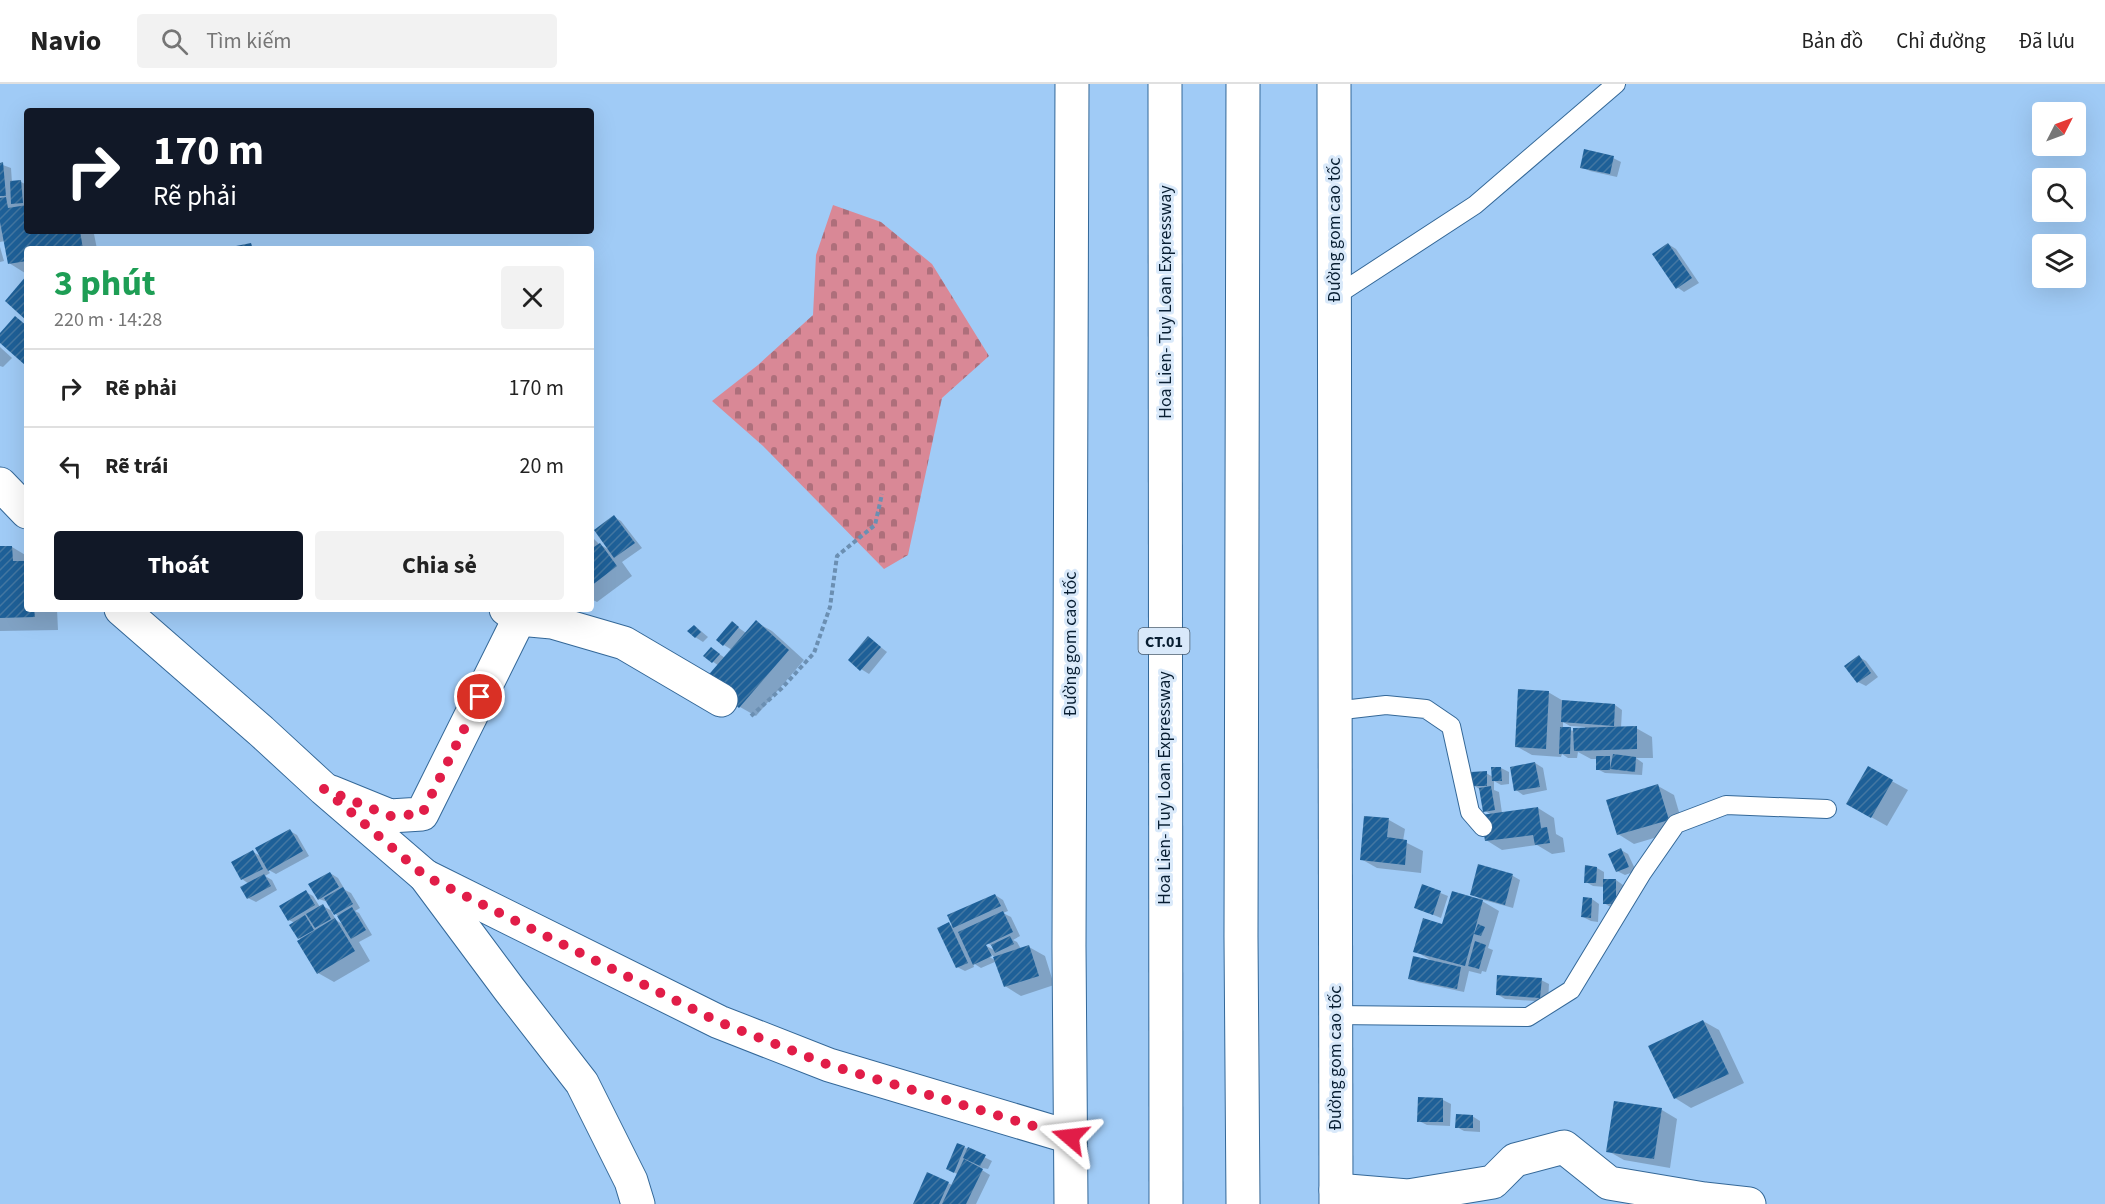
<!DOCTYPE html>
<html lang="vi">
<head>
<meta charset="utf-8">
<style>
  :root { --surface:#fff; --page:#f2f2f2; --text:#222; --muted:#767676; --line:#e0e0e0; --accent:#111827 }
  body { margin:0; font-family:"Source Sans 3",sans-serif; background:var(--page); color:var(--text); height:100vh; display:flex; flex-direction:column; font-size:22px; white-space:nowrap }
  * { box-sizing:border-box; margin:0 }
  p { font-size:20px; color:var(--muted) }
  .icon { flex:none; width:33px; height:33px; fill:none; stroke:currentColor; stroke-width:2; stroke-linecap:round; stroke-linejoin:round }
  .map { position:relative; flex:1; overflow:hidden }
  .panel { position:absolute; left:24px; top:162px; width:570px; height:366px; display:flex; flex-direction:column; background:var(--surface); border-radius:6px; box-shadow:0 6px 24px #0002 }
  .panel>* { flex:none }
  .banner { position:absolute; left:24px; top:24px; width:570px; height:126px; border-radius:6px; box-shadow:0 6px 24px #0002; background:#111827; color:#fff; overflow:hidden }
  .needle { width:39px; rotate:48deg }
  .fabs { position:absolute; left:2032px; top:18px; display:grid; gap:12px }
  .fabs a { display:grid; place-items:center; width:54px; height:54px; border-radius:6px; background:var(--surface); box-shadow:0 6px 24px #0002; font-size:30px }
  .pin { position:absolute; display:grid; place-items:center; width:51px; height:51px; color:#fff; margin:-26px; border:3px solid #fff; border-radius:50%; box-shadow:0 2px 6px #0007 }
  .me { position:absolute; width:66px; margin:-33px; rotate:287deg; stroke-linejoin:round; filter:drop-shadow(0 0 4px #0008) }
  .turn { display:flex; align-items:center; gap:21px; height:126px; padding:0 30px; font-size:27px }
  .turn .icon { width:78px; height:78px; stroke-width:2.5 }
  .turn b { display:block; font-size:42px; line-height:51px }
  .round { display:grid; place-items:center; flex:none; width:63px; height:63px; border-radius:6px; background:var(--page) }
  .headline { display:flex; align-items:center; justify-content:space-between; height:102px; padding:0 30px }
  h1 { font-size:36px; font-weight:700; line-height:45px; color:#1e9e55 }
  .button { display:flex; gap:12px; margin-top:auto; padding:12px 30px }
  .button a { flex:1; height:69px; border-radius:6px; background:var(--accent); color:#fff; font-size:24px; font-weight:700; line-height:69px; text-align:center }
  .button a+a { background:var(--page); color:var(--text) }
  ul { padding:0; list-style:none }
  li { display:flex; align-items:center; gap:18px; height:78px; padding:0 30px; border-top:2px solid var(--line) }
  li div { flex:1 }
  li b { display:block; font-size:22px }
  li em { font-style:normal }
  header { display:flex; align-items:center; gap:36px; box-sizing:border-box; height:84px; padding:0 30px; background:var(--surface); border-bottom:2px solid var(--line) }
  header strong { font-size:28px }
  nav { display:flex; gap:33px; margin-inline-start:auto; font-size:21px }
  .search { width:420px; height:54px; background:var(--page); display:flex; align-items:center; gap:15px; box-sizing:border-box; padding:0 21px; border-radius:6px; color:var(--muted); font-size:22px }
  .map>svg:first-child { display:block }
  .cemetery { fill:url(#cemetery-stones) }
  .shadow { fill:#0003; fill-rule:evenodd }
  .building { fill:url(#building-hatch) }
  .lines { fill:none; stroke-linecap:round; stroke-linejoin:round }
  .lane-casing { stroke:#346898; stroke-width:20 }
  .street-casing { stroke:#346898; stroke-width:35 }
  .secondary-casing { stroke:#346898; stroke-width:35 }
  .highway-casing { stroke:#346898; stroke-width:35 }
  .path { stroke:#6b8fb2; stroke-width:4; stroke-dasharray:4.5 3; stroke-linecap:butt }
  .lane { stroke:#fff; stroke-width:18 }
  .street { stroke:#fff; stroke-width:33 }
  .secondary { stroke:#fff; stroke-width:33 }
  .highway { stroke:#fff; stroke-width:33 }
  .route { stroke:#e11d48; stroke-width:10; stroke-dasharray:0 18 }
  .labels { text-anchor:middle; stroke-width:6; stroke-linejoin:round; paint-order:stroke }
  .shield { fill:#d9e9fa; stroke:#475b6e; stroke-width:1.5 }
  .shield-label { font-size:16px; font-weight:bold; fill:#081e32 }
  .street-label { font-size:18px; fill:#081e32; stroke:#d9e9fa }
</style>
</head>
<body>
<header>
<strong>Navio</strong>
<div class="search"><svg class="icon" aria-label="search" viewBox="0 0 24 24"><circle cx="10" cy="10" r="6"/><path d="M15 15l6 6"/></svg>Tìm kiếm</div>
<nav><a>Bản đồ</a><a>Chỉ đường</a><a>Đã lưu</a></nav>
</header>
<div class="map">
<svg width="2105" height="1120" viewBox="0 0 2105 1120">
  <defs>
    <pattern id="cemetery-stones" width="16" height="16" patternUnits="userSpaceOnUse" patternTransform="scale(1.5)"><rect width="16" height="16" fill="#d98896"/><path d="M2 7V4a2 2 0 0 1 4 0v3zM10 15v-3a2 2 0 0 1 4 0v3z" fill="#ae6f7b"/></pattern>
    <pattern id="building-hatch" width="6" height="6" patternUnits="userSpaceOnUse" patternTransform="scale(1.5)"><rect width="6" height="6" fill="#1e6098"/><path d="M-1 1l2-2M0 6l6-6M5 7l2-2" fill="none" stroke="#4477a2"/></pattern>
  </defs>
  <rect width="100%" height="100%" fill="#a0cbf6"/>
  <!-- cemetery -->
  <polygon class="cemetery" points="833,121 881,138 932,180 989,272 942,314 908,471 884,485 763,362 712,317 758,281 813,231 816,171"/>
  <!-- shadow -->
  <g class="shadow">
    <polygon points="1613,74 1621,78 1617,93 1590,87 1582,83"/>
    <polygon points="0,80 11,84 12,99 21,98 27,101 27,147 109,147 94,150 97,165 27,165 27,188 25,189 9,179 5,157 0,158"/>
    <polygon points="1668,160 1676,165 1699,199 1684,208 1677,203"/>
    <polygon points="0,163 4,177 0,178"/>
    <polygon points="0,263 12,274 3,283 0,282"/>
    <polygon points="614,433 621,437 642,464 622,478 632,492 597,518 591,515 591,452 599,460 611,467"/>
    <polygon points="0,463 12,463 27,472 27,525 57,525 58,546 0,547"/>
    <polygon points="756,538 772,547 804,576 756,632 740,623 719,582 705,572 712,565 725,574 732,566 724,561 732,539 746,549"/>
    <polygon points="695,542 708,553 703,558 695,553"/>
    <polygon points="869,554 887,568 869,590 861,585"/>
    <polygon points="1859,573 1866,577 1878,593 1866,602 1858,598"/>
    <path d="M 1548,608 L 1565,618 L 1615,621 L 1622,626 L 1621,644 L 1636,644 L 1652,653 L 1653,674 L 1636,674 L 1643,679 L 1642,691 L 1605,689 L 1597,685 L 1597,675 L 1591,675 L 1578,668 L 1577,674 L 1568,674 L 1562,670 L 1561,673 L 1532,671 L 1516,662 ZM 1563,638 L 1570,642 L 1585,643 L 1585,645 L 1575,647 L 1563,645 Z"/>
    <polygon points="1535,679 1543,684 1547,706 1523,711 1516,706"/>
    <polygon points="1501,684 1509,688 1509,700 1501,701 1494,697 1494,706 1499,708 1502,729 1538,724 1554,734 1556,750 1563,754 1565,768 1552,770 1537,761 1502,766 1486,756 1492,731 1485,727 1481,706 1473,701 1486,689 1493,693"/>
    <polygon points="1868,684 1908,706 1887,742 1848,720"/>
    <polygon points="1658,702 1674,711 1684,745 1634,760 1618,750"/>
    <polygon points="1389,736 1405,745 1403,757 1423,767 1421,789 1377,784 1361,775"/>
    <polygon points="290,747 297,751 309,772 276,790 267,785 270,789 265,792 272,796 277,806 256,818 248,814 249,800 242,795 233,778 253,768 262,773"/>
    <polygon points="1621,766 1628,770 1636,787 1625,791 1617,787"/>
    <polygon points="1479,782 1513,792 1520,796 1513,824 1480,815 1472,810"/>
    <polygon points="1597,784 1604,788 1604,796 1616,796 1623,801 1623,824 1612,824 1604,819 1605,803 1593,802 1586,798"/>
    <path d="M 330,789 L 338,794 L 345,806 L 351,809 L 360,824 L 355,827 L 359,829 L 372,851 L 359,858 L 370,877 L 334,898 L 318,889 L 302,856 L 299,854 L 295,839 L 289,836 L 306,808 L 313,812 L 320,823 L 323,822 L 334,828 L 328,818 L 319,815 ZM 331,827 L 340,833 L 345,842 L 336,836 Z"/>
    <polygon points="1423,802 1448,812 1441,834 1416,824"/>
    <path d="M 995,811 L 1003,816 L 1008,827 L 1003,829 L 1011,833 L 1020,852 L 1013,856 L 1017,858 L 1021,865 L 1029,863 L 1045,872 L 1054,901 L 1021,912 L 1005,902 L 997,877 L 981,884 L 973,879 L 974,883 L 965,887 L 957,883 L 949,840 L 954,843 ZM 981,855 L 994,863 L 994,866 L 979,858 ZM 986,867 L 995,873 L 995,876 L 984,870 Z"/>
    <polygon points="1592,815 1599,820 1598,838 1591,837 1583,833"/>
    <polygon points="1482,817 1499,827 1488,864 1493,866 1486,888 1482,887 1481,890 1469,887 1464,908 1417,898 1410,894 1434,878 1415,867 1443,842"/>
    <polygon points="1541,896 1549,900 1548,918 1505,915 1497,910"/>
    <polygon points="1703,937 1719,946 1744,999 1691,1024 1675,1014"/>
    <polygon points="1419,1015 1443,1016 1451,1020 1450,1042 1427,1041 1419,1037"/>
    <polygon points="1662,1026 1677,1035 1670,1084 1624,1076 1608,1067"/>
    <polygon points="1472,1032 1480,1037 1480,1048 1464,1047 1457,1043"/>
    <polygon points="964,1063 992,1077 988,1085 977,1083 990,1091 976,1120 915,1120 948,1099 952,1101 957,1090 948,1085"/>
  </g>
  <!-- building -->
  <g class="building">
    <polygon points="1584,65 1614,72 1610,90 1580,84"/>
    <polygon points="3,78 6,112 0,112 0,79"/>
    <polygon points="21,96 23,119 11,120 10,97"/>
    <polygon points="6,113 8,124 27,121 27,147 80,147 83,165 27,165 27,177 8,180 0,138 0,114"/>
    <polygon points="251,159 253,165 236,165 236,162"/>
    <polygon points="1668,159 1692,194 1676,205 1652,170"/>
    <polygon points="27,191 27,237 5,217"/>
    <polygon points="15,232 27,242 27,278 25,281 0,259 0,249"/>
    <polygon points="614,431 635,459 614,474 594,446"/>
    <polygon points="600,459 617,482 591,502 591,465"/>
    <polygon points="0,462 12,462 13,477 27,477 27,525 34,525 35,533 0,534"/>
    <polygon points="756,536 789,566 739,624 705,595"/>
    <polygon points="732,537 739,543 723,562 716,556"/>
    <polygon points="694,541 701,548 695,554 687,547"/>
    <polygon points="868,552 881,563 860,587 848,576"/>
    <polygon points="711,563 720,570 712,579 703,572"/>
    <polygon points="1859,571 1871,589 1857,599 1844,582"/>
    <polygon points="1518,605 1549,607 1546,665 1515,663"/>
    <polygon points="1562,616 1615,620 1614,642 1561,638"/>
    <polygon points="1637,642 1637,665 1574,667 1573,644"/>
    <polygon points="1560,643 1571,643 1570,670 1559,670"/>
    <polygon points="1613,670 1636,673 1635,688 1610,685"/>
    <rect x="1596" y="672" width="14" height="14"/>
    <polygon points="1535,678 1540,703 1514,707 1510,683"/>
    <polygon points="1868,682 1893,696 1871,734 1846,720"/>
    <polygon points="1491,683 1501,683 1502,697 1492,697"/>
    <polygon points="1487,687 1487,702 1472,702 1471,688"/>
    <polygon points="1658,700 1669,736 1617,751 1606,716"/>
    <polygon points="1491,702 1495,726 1483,728 1479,704"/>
    <polygon points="1538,723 1541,744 1547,743 1550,759 1535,761 1533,751 1485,757 1481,731"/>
    <polygon points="1364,732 1389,734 1387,753 1407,756 1405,781 1360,776"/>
    <polygon points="290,745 303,767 268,787 255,764"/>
    <polygon points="1621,764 1629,783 1616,788 1608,770"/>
    <polygon points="253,766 263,785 241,796 231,778"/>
    <polygon points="1478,780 1513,790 1505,821 1470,811"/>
    <polygon points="1585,781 1597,783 1596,799 1584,799"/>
    <polygon points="330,788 339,803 318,816 308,800"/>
    <polygon points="264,790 271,802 247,815 240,803"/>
    <rect x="1603" y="795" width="13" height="25"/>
    <polygon points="1422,800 1441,807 1433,831 1414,824"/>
    <polygon points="343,803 353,820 334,831 324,814"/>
    <polygon points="306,806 315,821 288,837 279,822"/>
    <polygon points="1452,807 1483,816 1465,882 1413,868 1423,834 1442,840"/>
    <polygon points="995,810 1001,822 953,844 947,831"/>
    <polygon points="1583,813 1592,814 1591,834 1581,833"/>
    <polygon points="323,820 331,835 315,844 306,830"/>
    <polygon points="352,823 366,846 351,855 337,832"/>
    <polygon points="1003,827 1013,848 986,861 992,872 973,881 958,848"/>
    <polygon points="305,831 314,846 298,855 289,841"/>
    <polygon points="335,834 355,867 317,890 297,857"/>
    <polygon points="949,838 968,879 956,884 937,844"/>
    <polygon points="1478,840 1485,843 1481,852 1474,850"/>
    <polygon points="1010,852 1014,860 995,869 991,861"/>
    <polygon points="1475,857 1486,861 1479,885 1468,882"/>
    <polygon points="1029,861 1039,892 1004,903 993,873"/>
    <polygon points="1413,872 1461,883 1457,905 1408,895"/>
    <polygon points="1497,891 1542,894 1540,914 1496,911"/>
    <polygon points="1703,936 1729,990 1674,1015 1648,962"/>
    <polygon points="1418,1013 1443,1014 1443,1038 1417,1038"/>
    <polygon points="1614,1017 1662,1024 1654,1075 1606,1068"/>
    <polygon points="1456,1030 1473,1031 1473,1044 1455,1044"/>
    <polygon points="957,1059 965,1062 954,1089 946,1085"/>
    <polygon points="968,1063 986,1071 980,1082 963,1074"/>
    <polygon points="964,1075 983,1085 966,1120 942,1120"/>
    <polygon points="927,1088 949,1098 939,1120 913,1120"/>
  </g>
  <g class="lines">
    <!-- lane casing -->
    <g class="lane-casing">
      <g id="lane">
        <polyline points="1334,213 1475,121 1616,0"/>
        <polyline points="1334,627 1386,621 1426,625 1451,642 1470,728 1483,743"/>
        <polyline points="1335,931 1528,933 1571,906 1642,789 1676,740 1726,721 1827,725"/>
      </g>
    </g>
    <!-- street casing -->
    <g class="street-casing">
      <g id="street">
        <polyline points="506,525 519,535 552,538 624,559 721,616"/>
        <polyline points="331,708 390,732 422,730 519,535"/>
        <polyline points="425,792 719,938 829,981 1070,1053"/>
        <polyline points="1336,1106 1408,1112 1493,1098 1515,1076 1564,1063 1609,1099 1704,1115 1749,1120"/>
      </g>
    </g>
    <!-- secondary casing -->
    <g class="secondary-casing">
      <g id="secondary">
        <polyline points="1334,0 1336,1120"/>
        <polyline points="0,400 27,428"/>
        <polyline points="121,525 261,647 324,705 425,792 509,905 582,999 631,1097 638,1120"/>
        <polyline points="1071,1120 1069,862 1072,0"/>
      </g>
    </g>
    <!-- highway casing -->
    <g class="highway-casing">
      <g id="highway">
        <polyline points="1165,0 1166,1120"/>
        <polyline points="1243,0 1241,853 1243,1120"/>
      </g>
    </g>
    <!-- path -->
    <polyline class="path" points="751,632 782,604 814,569 830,523 837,472 875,441 882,410"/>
    <!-- lane -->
    <use href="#lane" class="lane"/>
    <!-- street -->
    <use href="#street" class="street"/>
    <!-- secondary -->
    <use href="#secondary" class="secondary"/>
    <!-- highway -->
    <use href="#highway" class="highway"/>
  </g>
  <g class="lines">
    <!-- route -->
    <polyline class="route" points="480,613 422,730 390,732 324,705 425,792 719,938 829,981 1070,1053"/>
  </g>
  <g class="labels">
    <!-- shield labels -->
    <rect class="shield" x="1138.5" y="544" width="51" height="26" rx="4.5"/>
    <g class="shield-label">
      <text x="1164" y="563">CT.01</text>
    </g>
    <!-- street labels -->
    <g class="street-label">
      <text transform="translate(1334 146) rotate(-90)" y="6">Đường gom cao tốc</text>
      <text transform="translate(1165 218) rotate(-90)" y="6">Hoa Lien- Tuy Loan Expressway</text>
      <text transform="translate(1070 560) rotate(-90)" y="6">Đường gom cao tốc</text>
      <text transform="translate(1164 704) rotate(-90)" y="6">Hoa Lien- Tuy Loan Expressway</text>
      <text transform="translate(1335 974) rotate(-90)" y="6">Đường gom cao tốc</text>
    </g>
  </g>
</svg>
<div class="fabs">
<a><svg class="needle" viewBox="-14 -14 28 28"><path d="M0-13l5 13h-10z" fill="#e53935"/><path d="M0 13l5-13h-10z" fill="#767676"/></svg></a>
<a><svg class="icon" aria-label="search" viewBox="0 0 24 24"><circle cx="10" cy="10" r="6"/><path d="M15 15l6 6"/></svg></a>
<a><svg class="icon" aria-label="layers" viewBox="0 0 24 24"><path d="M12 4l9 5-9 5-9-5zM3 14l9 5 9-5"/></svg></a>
</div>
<div class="pin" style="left:480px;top:613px;background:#d93025"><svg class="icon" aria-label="arrive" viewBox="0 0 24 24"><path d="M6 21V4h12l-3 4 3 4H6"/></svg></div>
<svg class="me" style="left:1070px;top:1053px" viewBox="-20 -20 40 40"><path d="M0-17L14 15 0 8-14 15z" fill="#e11d48" stroke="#fff" stroke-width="4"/></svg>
<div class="banner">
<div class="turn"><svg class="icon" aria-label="right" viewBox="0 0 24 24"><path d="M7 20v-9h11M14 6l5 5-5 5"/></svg><div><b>170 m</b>Rẽ phải</div></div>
</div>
<section class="panel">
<div class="headline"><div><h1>3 phút</h1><p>220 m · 14:28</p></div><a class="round"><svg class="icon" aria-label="close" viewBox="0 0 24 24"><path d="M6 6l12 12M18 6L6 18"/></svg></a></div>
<ul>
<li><svg class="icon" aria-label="right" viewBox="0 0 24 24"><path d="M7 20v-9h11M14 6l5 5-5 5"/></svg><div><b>Rẽ phải</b></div><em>170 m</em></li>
<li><svg class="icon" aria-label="left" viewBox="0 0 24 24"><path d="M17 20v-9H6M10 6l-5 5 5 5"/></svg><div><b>Rẽ trái</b></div><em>20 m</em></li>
</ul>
<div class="button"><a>Thoát</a><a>Chia sẻ</a></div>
</section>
</div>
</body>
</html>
